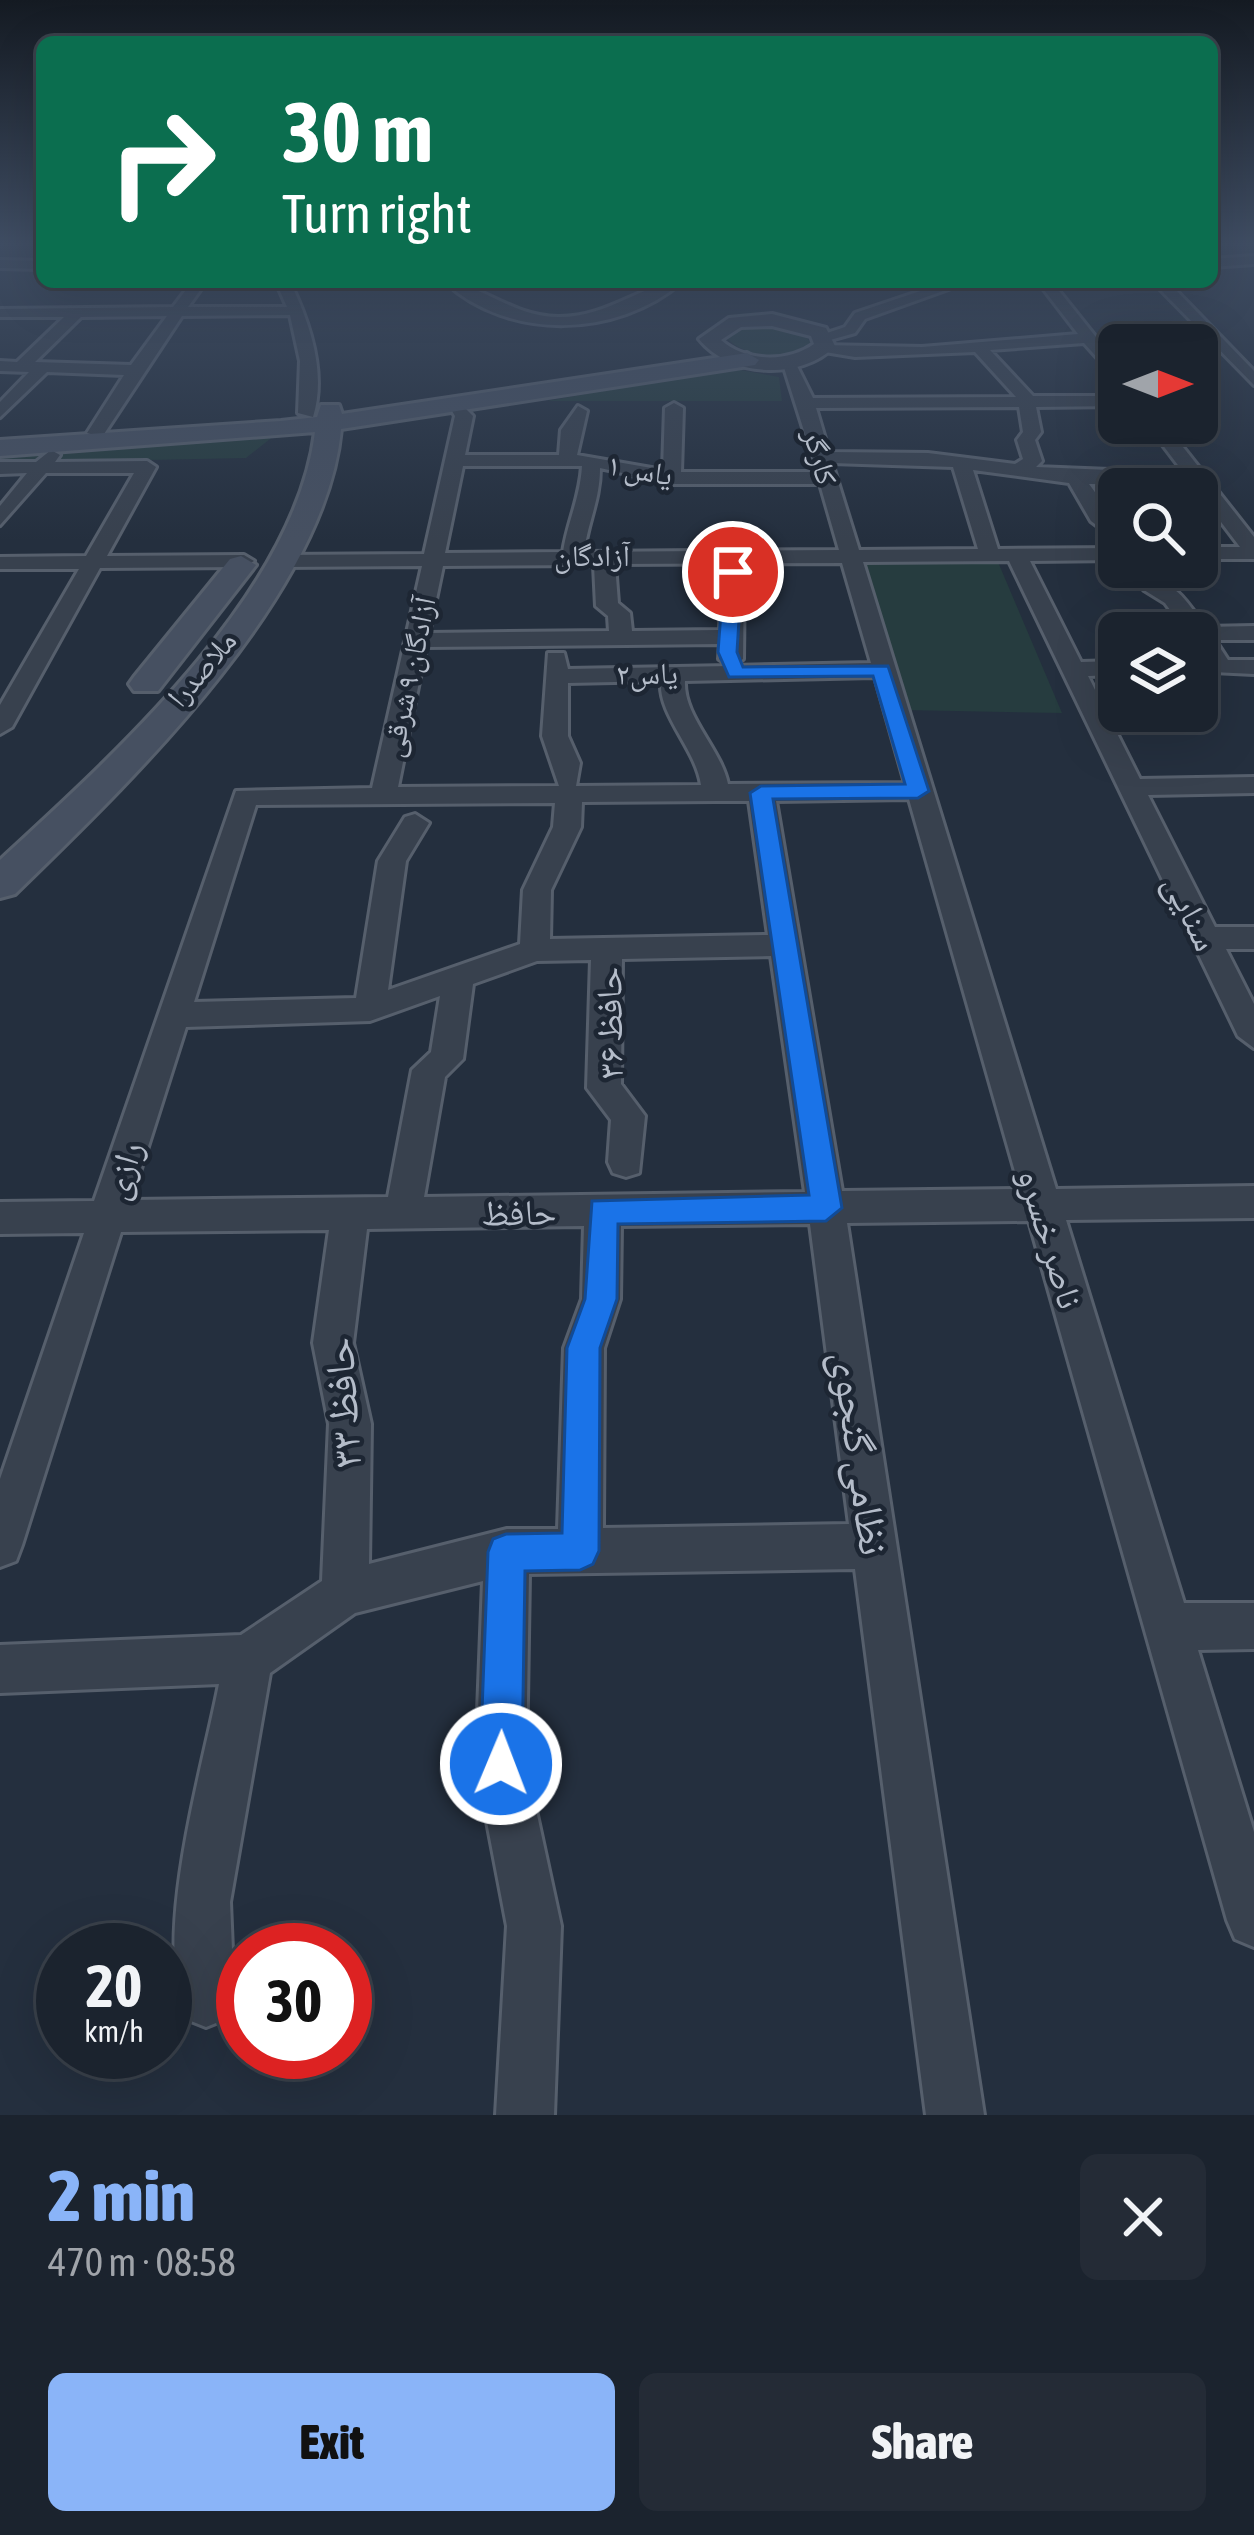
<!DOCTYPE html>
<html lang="en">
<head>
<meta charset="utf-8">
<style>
  :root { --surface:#1b232e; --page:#242b36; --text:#f1f3f6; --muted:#a0a4aa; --line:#39404a; --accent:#8ab4f8 }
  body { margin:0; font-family:"Asap Condensed","Noto Naskh Arabic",sans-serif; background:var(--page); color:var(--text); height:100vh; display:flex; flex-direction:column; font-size:45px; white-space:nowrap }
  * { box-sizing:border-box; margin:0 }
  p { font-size:39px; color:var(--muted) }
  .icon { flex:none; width:66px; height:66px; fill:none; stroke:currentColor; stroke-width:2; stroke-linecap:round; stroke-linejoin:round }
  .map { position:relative; height:2115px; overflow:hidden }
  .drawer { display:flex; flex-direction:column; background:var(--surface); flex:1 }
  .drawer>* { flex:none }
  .guide { position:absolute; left:36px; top:36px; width:1182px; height:252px; border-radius:18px; box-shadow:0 12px 48px #0002,0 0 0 3px var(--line); background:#0b6e4f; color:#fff; overflow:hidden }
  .needle { width:78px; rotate:90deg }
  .fabs { position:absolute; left:1098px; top:324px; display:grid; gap:24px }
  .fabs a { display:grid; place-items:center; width:120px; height:120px; border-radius:18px; background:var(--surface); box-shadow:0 12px 48px #0002,0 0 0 3px var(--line); font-size:60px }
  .speed { position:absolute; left:36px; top:1923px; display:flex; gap:24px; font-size:60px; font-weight:700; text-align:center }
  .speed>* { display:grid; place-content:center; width:156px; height:156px; border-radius:50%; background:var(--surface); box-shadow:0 12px 48px #0002,0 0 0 3px var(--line); line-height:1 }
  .speed small { font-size:30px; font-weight:400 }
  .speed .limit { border:18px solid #d22; background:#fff; color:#111 }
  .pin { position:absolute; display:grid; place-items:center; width:102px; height:102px; color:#fff; margin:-51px; border:6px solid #fff; border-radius:50%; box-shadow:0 3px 12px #0007 }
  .me { position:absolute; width:132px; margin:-66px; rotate:1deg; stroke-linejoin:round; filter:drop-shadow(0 0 9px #0008) }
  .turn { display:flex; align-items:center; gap:42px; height:252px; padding:0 48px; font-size:54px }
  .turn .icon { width:156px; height:156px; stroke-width:2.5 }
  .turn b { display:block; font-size:84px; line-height:102px }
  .round { display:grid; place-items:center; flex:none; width:126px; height:126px; border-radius:18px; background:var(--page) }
  .headline { display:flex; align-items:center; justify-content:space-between; height:204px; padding:0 48px }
  h1 { font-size:72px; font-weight:800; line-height:90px; color:var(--accent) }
  .cta { display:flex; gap:24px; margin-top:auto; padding:24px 48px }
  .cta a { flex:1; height:138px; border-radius:18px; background:var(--accent); color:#111; font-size:48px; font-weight:800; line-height:138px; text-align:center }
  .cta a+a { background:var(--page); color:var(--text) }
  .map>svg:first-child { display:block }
  .green { fill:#263c3f }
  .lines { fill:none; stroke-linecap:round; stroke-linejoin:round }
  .minor-casing { stroke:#565f6c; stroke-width:6 }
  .tertiary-casing { stroke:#565f6c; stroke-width:6 }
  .secondary-casing { stroke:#565f6c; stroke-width:6 }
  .minor { fill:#38414e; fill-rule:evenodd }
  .tertiary { fill:#38414e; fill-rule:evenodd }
  .secondary { fill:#465061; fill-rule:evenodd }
  .route { fill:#1a73e8; stroke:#114b97; stroke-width:3 }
  .labels { text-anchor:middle; stroke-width:9; stroke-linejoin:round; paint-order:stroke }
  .far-street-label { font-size:30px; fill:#b4bcc9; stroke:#1d2633 }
  .street-label { font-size:36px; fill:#b4bcc9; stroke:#1d2633 }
  .near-street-label { font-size:42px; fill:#b4bcc9; stroke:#1d2633 }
</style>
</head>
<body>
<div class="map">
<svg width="1254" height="2115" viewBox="0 0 1254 2115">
  <rect width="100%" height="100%" fill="#242f3e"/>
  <!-- green -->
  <g class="green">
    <path d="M 774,325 L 798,330 L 811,342 C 785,361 750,360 726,338 L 733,329 Z"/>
    <polygon points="729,368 779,377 782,401 547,401"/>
    <polygon points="280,431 246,458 0,463 0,448 191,442"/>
    <polygon points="998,562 1062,713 904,710 863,563"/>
  </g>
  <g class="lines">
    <!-- minor casing -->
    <g class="minor-casing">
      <g id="minor">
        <polygon points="1254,256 1254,264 1212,267 1212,259"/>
        <polygon points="0,260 42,261 42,269 0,268"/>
        <path d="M 192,282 L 206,282 L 188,307 L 287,307 L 276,282 L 290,282 C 309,321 327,372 313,417 L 298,413 L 300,361 L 290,315 L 182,316 L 102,437 L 87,433 L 124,375 L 47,372 L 0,417 L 0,402 L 29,372 L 0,371 L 0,361 L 17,362 L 64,317 L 0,317 L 0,309 L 173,307 ZM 167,316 L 131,365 L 35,362 L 81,317 Z"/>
        <path d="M 445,282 C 478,282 510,316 558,317 C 608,318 644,282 682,282 C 617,338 509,341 445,282 Z"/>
        <polygon points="947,282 968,282 865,319 855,333 823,342 815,337 845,327 855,313"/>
        <path d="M 1038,282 L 1052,282 L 1119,366 L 1119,382 L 1084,343 L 990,350 L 1033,396 L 1119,396 L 1119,406 L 1036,407 L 1041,432 L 1035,440 L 1042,461 L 1036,467 L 1184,473 L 1146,423 L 1164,423 L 1254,537 L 1254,559 L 1197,559 L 1197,547 L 1240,547 L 1193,485 L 1089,484 L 1119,525 L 1119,542 L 1091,521 L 1069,483 L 973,470 L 998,549 L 1119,548 L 1119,560 L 1030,561 L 1081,662 L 1119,661 L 1119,675 L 1088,676 L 1140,779 L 1254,777 L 1254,793 L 1148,795 L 1215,927 L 1254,927 L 1254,949 L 1226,949 L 1254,1004 L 1254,1048 L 1238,1036 L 1009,561 L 863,562 L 1056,1189 L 1254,1186 L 1254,1218 L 1066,1220 L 1184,1603 L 1254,1603 L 1254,1649 L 1198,1650 L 1254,1832 L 1254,1947 L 1235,1939 L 1227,1920 L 1029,1221 L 847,1223 L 984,2115 L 926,2115 L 855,1569 L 529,1574 L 526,1764 L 561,1926 L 554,2115 L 496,2115 L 507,1926 L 476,1764 L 483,1581 L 355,1613 L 270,1673 L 230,1902 L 234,1999 L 226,2019 L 206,2027 L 186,2019 C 152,1937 202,1772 219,1684 L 0,1693 L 0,1645 L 241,1635 L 322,1581 L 329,1424 L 313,1343 L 329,1230 L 121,1232 L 22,1545 L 16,1561 L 0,1567 L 0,1479 L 84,1233 L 0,1234 L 0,1202 L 94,1201 L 236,791 L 372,788 L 422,566 L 281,567 L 271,561 L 281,555 L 424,554 L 455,416 L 448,404 L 456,399 L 473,416 L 465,455 L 559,455 L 561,430 L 578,406 L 587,411 L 577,455 L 663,470 L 665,408 L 674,403 L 683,408 L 681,472 L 817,472 L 781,358 L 793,358 L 813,398 L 1016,397 L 975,352 L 855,357 L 813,350 L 821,345 L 922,347 L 1078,334 ZM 1019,407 L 1023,432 L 1017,440 L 1023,459 L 1015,464 L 928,453 L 829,452 L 816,408 ZM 832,463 L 953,467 L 978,549 L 859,550 ZM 463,466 L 582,466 C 580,499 568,520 563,552 L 445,553 ZM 600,468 L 672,484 L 820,484 L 839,550 L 584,552 C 588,521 600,500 600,468 ZM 842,563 L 871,663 L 732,666 L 743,659 L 744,572 L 733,566 L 722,572 L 720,630 L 632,631 L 630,613 L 618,603 L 615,564 ZM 594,565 L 596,606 L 608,616 L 609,631 L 429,633 L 443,566 ZM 720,644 L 719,659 L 730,666 L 568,669 L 564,653 L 548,653 L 542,736 L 559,786 L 398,787 L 426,647 ZM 875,677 L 905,783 L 728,784 C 721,749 683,716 685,681 ZM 661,681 C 658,715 696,749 701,785 L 576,786 L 580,763 L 568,736 L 568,683 ZM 909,799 L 1020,1189 L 842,1191 L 776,801 ZM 716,801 L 749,801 L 768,935 L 550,939 L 551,890 L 581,827 L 582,802 ZM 555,803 L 553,827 L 523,890 L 520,944 L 388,990 L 406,861 L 429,823 L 415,814 L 405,817 L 378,861 L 356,998 L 194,1002 L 256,805 ZM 771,956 L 805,1192 L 424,1197 L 445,1077 L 463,1059 L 473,984 L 537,961 L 591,960 L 587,1088 L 611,1120 L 608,1162 L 613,1173 L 626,1177 L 639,1173 L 645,1116 L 621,1084 L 622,959 ZM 440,996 L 431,1052 L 412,1070 L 388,1197 L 131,1200 L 186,1027 L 370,1021 ZM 810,1224 L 849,1524 L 603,1528 L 604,1348 L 620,1299 L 621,1226 ZM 584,1226 L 582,1299 L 564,1348 L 558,1529 L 507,1529 L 369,1564 L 371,1424 L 353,1343 L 367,1229 Z"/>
        <polygon points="1153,282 1168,282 1254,371 1254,385"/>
        <polygon points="51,450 60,455 55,462 147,461 156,467 107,556 244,555 254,561 244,567 100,568 12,727 0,734 0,705 79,569 0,569 0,557 86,556 134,473 46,473 0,525 0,506 27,473 0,474 0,462 36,462"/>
        <path d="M 1144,580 C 1174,577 1190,606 1205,627 L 1254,626 L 1254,640 L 1215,640 L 1228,660 L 1254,660 L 1254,674 L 1213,672 L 1197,648 L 1197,633 L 1187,633 L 1165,603 L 1144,590 Z"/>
      </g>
    </g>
    <!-- tertiary casing -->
    <g class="tertiary-casing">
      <path id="tertiary" d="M 772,314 L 826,328 L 835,346 C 801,381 729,377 699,339 L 729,318 ZM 772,326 L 811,336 L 814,344 C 787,363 746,362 721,340 L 741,327 Z"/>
    </g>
    <!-- secondary casing -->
    <g class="secondary-casing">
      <g id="secondary">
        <path d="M 747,353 L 759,360 L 755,365 L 341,429 C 326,595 130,782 15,894 L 0,898 L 0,860 C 114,755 295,593 315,432 L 0,456 L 0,440 L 281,421 L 317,417 L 321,405 L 339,405 L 342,414 Z"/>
        <polygon points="241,556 256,565 158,691 134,691 129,684 134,677 230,559"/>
      </g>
    </g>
    <!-- minor -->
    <use href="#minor" class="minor"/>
    <!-- tertiary -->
    <use href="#tertiary" class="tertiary"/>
    <!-- secondary -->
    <use href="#secondary" class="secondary"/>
  </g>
  <!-- sky -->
  <linearGradient id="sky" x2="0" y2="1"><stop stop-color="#141a22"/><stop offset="0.45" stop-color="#3f4d63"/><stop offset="1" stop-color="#3f4d63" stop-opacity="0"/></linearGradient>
  <rect width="1254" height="541" fill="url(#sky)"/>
  <!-- route -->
  <polygon class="route" points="733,567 742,572 737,652 743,667 888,666 929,791 918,798 773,799 842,1208 826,1221 618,1224 617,1299 600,1348 599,1551 593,1564 580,1570 525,1571 522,1764 516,1779 501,1785 487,1779 480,1764 488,1552 493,1539 506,1534 562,1533 567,1348 585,1299 592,1201 809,1195 750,793 761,786 905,784 873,676 729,677 718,652 724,572"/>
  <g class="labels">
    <!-- far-street labels -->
    <g class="far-street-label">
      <text transform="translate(820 457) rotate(75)" y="10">کارگر</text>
      <text transform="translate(640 470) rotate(10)" y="10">یاس ۱</text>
      <text x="592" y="566">آزادگان</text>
      <text transform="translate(202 669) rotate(-50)" y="10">ملاصدرا</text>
      <text transform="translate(647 674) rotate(-1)" y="10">یاس۲</text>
      <text transform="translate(409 677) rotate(-78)" y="10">آزادگان ۹ شرقی</text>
    </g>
    <!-- street labels -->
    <g class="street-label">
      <text transform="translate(1192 912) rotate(64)" y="13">سنایی</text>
      <text transform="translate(609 1023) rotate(-91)" y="13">حافظ ۳۶</text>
      <text transform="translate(122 1170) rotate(-72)" y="13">رازی</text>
      <text transform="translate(519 1212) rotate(-1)" y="13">حافظ</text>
      <text transform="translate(1051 1238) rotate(73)" y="13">ناصر خسرو</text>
    </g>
    <!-- near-street labels -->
    <g class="near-street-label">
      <text transform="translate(342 1403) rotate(-94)" y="15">حافظ ۳۳</text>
      <text transform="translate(861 1453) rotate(82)" y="15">نظامی گنجوی</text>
    </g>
  </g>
</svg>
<div class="fabs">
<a><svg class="needle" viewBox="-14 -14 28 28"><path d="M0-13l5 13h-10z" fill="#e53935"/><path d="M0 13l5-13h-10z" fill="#a0a4aa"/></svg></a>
<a><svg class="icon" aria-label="search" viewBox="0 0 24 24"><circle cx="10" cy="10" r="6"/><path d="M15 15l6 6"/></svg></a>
<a><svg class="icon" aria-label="layers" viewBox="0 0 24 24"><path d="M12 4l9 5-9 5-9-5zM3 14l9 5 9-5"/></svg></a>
</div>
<div class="speed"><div>20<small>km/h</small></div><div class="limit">30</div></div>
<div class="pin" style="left:733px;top:572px;background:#d93025"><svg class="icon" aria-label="arrive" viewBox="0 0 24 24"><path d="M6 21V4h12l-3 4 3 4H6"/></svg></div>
<svg class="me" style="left:501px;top:1764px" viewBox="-20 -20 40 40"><circle r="17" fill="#1a73e8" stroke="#fff" stroke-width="3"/><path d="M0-11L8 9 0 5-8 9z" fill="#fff"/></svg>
<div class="guide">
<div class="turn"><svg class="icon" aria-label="right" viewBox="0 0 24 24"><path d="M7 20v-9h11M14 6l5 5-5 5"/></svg><div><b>30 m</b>Turn right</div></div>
</div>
</div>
<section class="drawer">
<div class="headline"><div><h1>2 min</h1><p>470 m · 08:58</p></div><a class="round"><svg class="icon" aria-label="close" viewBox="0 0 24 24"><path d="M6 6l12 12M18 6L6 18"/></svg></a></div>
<div class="cta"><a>Exit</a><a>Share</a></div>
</section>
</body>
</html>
